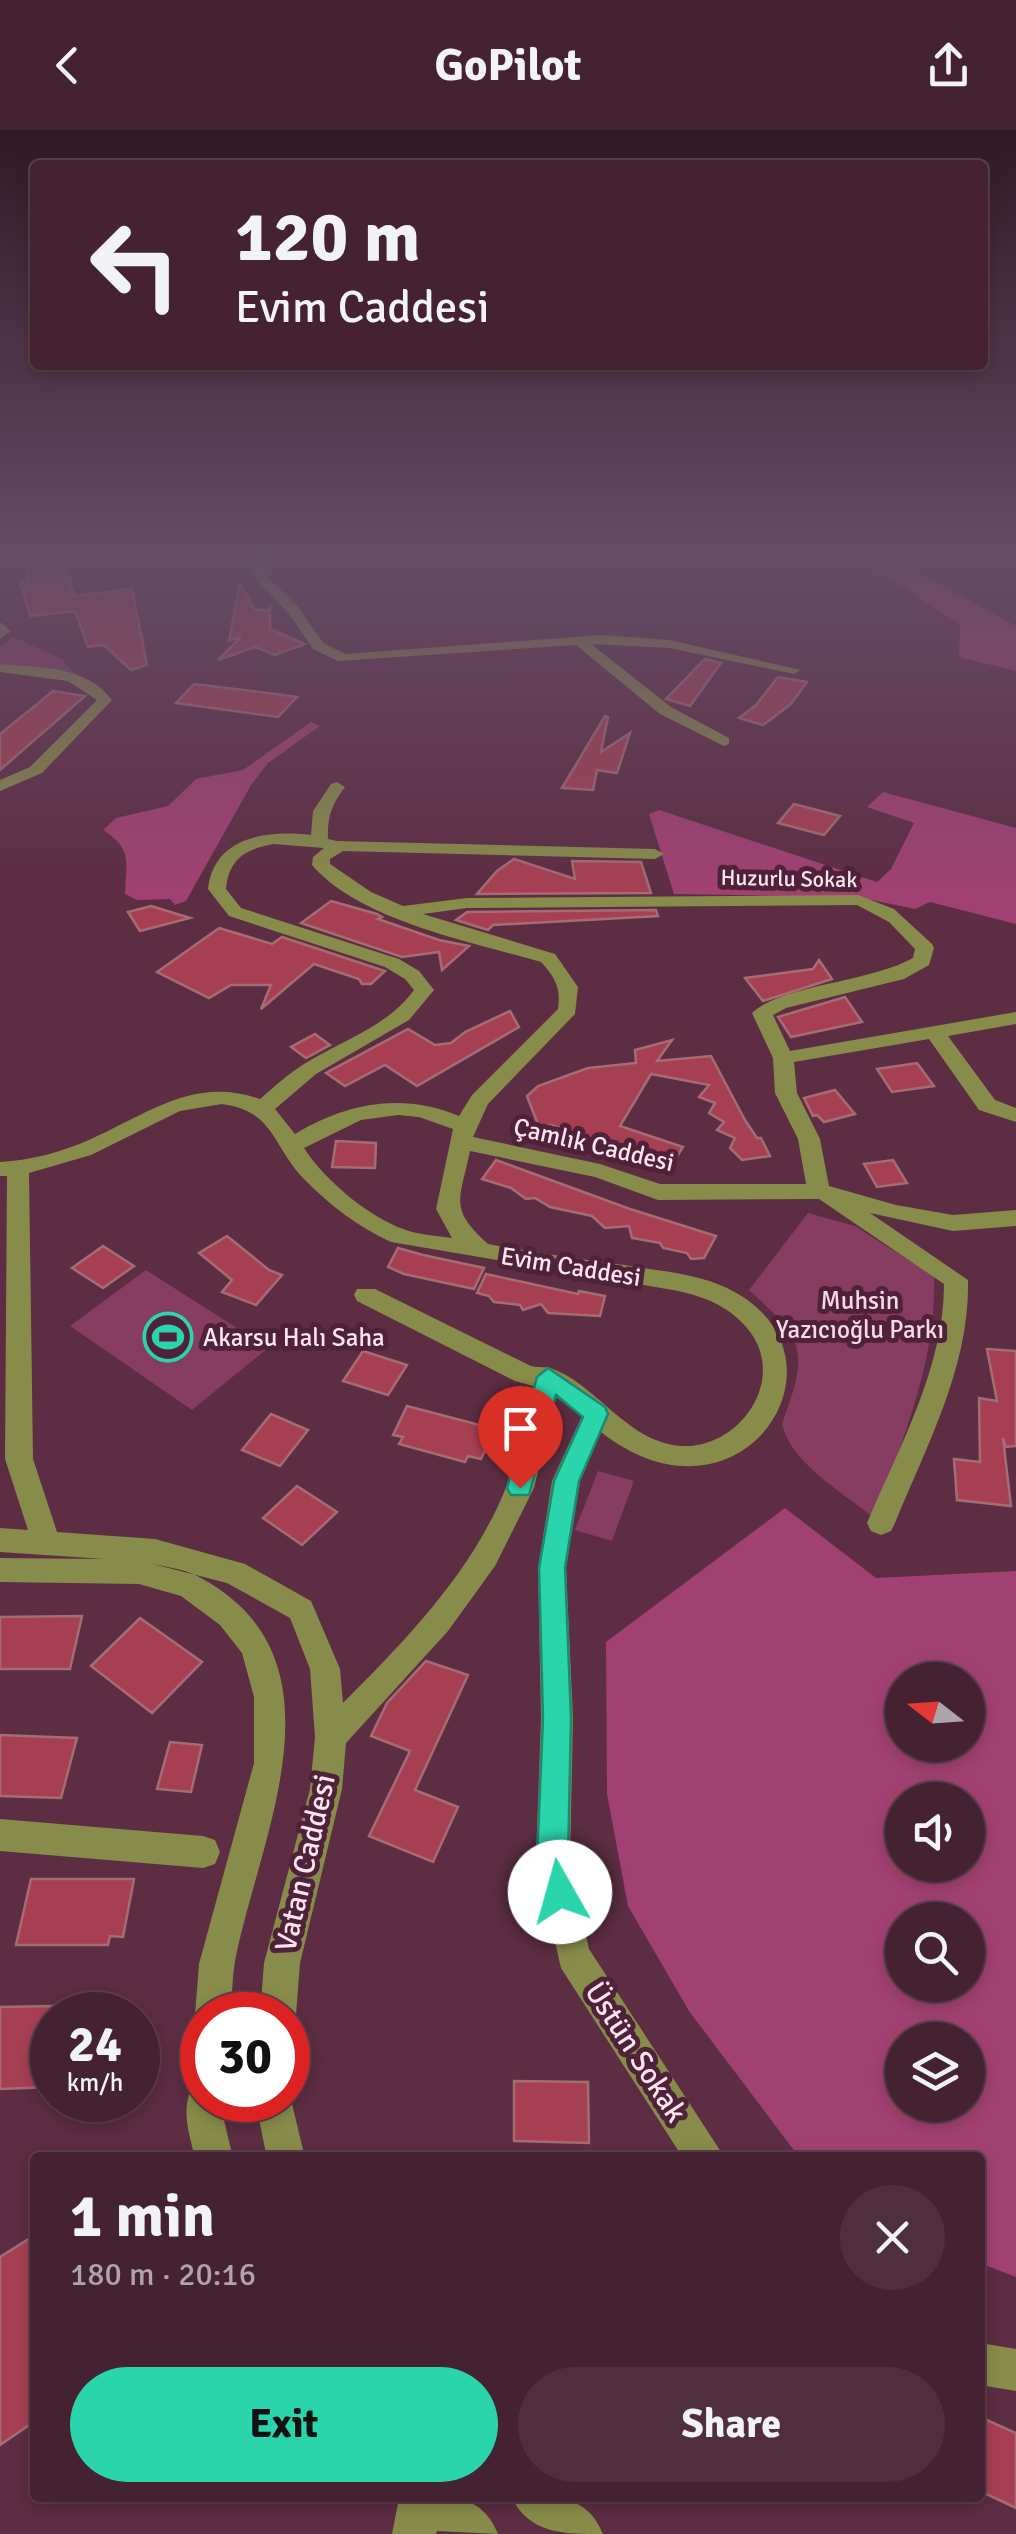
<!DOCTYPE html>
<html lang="en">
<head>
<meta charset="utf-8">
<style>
  :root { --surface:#452232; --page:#4f2f3e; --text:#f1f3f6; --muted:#b0a4ac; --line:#5d3f4d; --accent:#2ad5ac }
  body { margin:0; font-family:Signika,sans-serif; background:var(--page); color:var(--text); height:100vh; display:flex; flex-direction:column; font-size:38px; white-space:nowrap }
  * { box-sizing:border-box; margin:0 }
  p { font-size:32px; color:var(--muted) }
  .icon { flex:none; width:55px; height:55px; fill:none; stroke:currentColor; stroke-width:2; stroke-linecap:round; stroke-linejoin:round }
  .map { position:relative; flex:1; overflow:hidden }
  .side { position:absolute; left:30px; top:2022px; width:955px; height:350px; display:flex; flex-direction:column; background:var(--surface); border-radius:10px; box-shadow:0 5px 15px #0003,0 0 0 2px var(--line) }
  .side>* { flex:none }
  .top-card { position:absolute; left:30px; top:30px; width:958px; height:210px; border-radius:10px; box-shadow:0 5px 15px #0003,0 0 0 2px var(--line); background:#452232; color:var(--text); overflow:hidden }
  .needle { width:65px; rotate:287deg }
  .fabs { position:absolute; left:885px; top:1532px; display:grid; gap:20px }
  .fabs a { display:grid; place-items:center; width:100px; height:100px; border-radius:50%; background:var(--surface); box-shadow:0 5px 15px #0003,0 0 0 2px var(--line); font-size:50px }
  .speed { position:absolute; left:30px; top:1862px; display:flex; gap:20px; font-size:50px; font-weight:700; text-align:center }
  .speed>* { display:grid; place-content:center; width:130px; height:130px; border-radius:50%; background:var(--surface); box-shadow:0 5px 15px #0003,0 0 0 2px var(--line); line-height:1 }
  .speed small { font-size:25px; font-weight:400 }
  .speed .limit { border:15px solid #d22; background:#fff; color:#111 }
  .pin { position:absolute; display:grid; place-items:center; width:85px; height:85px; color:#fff; margin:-102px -42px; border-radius:50% 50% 50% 0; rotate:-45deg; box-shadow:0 0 10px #0007 }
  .pin .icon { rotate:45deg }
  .me { position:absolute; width:110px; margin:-55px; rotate:353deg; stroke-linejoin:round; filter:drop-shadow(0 0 8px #0008) }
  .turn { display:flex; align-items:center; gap:35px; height:210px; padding:0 40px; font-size:45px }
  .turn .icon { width:130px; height:130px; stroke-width:2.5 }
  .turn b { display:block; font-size:70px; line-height:85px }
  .round { display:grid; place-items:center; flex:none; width:105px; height:105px; border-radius:52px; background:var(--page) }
  .head { display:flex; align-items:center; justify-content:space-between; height:170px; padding:0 40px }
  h1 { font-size:60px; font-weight:700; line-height:75px }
  .cta { display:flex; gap:20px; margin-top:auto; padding:20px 40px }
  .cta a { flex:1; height:115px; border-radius:60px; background:var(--accent); color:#111; font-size:40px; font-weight:700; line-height:115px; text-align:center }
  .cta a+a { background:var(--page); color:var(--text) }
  header { display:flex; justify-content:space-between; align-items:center; height:130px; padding:0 40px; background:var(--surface); font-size:45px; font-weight:700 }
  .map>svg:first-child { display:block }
  .green { fill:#873c61 }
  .forest { fill:#a14171; fill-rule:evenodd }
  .building { fill:#a73f53; stroke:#a56c73; stroke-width:2.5 }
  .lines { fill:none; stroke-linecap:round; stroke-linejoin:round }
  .minor { fill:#888c4a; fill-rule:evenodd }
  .route { fill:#2ad5ac; stroke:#1b8a70; stroke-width:2.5 }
  .labels { text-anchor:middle; stroke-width:10; stroke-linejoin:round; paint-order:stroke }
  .far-street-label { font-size:22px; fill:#fee6f0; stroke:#502239 }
  .street-label { font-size:25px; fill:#fee6f0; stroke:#502239 }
  .park-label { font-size:25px; fill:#f6dbe6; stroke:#502239 }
  .poi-label { font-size:25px; fill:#fee6f0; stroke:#502239; text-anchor:start }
  .near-street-label { font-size:30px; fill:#fee6f0; stroke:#502239 }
</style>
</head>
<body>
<header><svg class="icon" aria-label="back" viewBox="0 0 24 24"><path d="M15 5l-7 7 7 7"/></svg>GoPilot<svg class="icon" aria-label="share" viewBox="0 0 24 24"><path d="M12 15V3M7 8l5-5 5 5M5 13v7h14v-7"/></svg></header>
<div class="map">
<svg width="1016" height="2404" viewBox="0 0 1016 2404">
  <rect width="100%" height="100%" fill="#5c2d43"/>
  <!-- green -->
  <g class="green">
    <polygon points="13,507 62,529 76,545 0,536 0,517"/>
    <path d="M 808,1083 L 855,1096 L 934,1146 C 937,1229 903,1310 874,1388 C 844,1363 791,1334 782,1294 C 808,1222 807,1212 749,1160 Z"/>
    <polygon points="146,1140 268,1218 192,1280 70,1196"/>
    <polygon points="598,1341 634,1351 612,1411 575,1400"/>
  </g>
  <!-- forest -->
  <g class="forest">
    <polygon points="854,426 889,426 1016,496 1016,541 959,527 960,494"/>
    <path d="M 311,592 L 320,596 L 268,633 L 251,655 L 186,771 L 175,775 L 170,769 L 137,770 L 125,764 C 126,732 133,719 103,700 L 116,688 L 168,676 L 196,649 L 243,640 Z"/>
    <polygon points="883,662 1016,698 1016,794 930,772 915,779 857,767 674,764 649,684 659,680 877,752 891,739 914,693 867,677"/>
    <path d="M 785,1378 L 876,1448 L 1016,1441 L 1016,2147 L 980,2133 L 980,2028 L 799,2027 L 689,1881 L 628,1776 L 607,1664 L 606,1512 ZM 902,1550 L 968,1550 L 968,1615 L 902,1615 ZM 902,1670 L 968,1670 L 968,1735 L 902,1735 ZM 902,1790 L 968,1790 L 968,1855 L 902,1855 ZM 902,1910 L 968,1910 L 968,1975 L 902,1975 Z"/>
  </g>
  <!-- building -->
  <g class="building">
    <polygon points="25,426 63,426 74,466 132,459 147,535 131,540 104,515 88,517 75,481 30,486 20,452 28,451"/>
    <polygon points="240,453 254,479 267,481 270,478 270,499 305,514 275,525 255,517 218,530 241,507 229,511"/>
    <polygon points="705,529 721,533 690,576 666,569"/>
    <polygon points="778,547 807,552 791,574 763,595 739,588 756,575"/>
    <polygon points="194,554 276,564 297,567 278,587 176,573"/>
    <polygon points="53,561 85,566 0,640 0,604"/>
    <polygon points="605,586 608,587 601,622 630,603 617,643 597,640 593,660 562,658"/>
    <polygon points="794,674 840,686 824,705 778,693"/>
    <polygon points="514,729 575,749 572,731 641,732 651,763 477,764 497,741"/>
    <polygon points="331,771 377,784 382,787 378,789 439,810 469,816 442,840 439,822 402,827 301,793"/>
    <polygon points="151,776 190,788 140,801 128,782"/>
    <polygon points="656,780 658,786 493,795 488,800 456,790 467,782"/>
    <polygon points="219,798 272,814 282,807 385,841 371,854 362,854 359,849 314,834 261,879 271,855 231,855 209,868 157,842"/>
    <polygon points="819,830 832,849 763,871 745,848 813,839"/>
    <polygon points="845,867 862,892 791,907 778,887"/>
    <polygon points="510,881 519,897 417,956 385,935 345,956 326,943 408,899 435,915 451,913 465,902"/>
    <polygon points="315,904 330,915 306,928 291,917"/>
    <polygon points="672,910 657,931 711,926 745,990 757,1008 761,1008 770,1026 742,1030 730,1018 735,1008 717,1000 724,992 709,983 715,973 699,967 709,955 651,944 620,996 683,1017 673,1033 661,1036 646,1026 581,1004 551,995 539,997 527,966 538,956 588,938 636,933 635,920"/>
    <polygon points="917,933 934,956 892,962 877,939"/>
    <polygon points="835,960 855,984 824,992 817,985 813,986 804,968"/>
    <polygon points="336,1011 376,1013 375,1038 332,1037"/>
    <polygon points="496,1030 630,1079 716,1106 704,1128 691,1129 687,1123 663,1118 660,1113 632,1108 629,1096 605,1098 592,1086 550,1077 535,1068 526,1069 511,1058 482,1049"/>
    <polygon points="893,1030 907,1053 877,1057 864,1034"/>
    <polygon points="227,1106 269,1140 282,1145 256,1175 222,1162 232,1150 199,1123"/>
    <polygon points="103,1116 134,1136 103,1158 72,1138"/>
    <polygon points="398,1118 423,1125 484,1138 474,1159 404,1144 388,1137"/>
    <polygon points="486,1144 578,1164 579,1161 605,1166 600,1186 548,1183 541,1174 523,1180 520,1175 494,1172 489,1166 477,1163"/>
    <polygon points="987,1219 1016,1221 1016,1316 1006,1317 1003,1308 1011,1376 957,1370 954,1329 980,1332 979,1268 997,1271"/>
    <polygon points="363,1221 407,1235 388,1265 343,1251"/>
    <polygon points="407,1276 495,1299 481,1329 468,1326 465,1332 399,1314 403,1307 393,1305"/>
    <polygon points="271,1284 308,1300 280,1336 242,1320"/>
    <polygon points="297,1356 337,1382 302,1415 263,1388"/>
    <polygon points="82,1486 70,1539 0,1539 0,1487"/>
    <polygon points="140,1488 202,1532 152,1583 91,1536"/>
    <polygon points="426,1531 468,1545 415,1660 458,1677 433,1732 369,1706 410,1621 371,1606 387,1573"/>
    <polygon points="0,1605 77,1608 61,1668 0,1666"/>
    <polygon points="170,1612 202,1615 191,1662 157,1659"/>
    <polygon points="31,1749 134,1749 123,1807 110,1806 108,1815 16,1815"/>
    <polygon points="52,1876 52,1957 0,1959 0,1877"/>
    <polygon points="514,1951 588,1952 589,2013 514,2011"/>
    <polygon points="35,2105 35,2291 0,2315 0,2127"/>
    <polygon points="980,2287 1016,2303 1016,2378 980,2361"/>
  </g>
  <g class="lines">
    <!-- minor -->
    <g class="minor">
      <polygon points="245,426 257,426 264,443 299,478 323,513 345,524 603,505 669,510 801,540 794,544 669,518 591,514 671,577 729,608 729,614 724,616 660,584 576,515 338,531 313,519 289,484 254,447"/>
      <polygon points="0,492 11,501 0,509"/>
      <path d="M 0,534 C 39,538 86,535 112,570 L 42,643 L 0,661 L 0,650 L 30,637 L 97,570 L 68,551 L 0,542 Z"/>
      <path d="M 337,652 L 345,657 C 332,674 327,687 328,709 L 337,711 L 655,719 L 664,724 L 655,729 L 343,721 L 330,729 L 330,734 L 371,762 L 403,776 L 467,768 L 858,765 L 894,779 L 932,814 L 934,818 L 929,835 L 904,849 L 786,878 L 773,885 L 790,921 L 1016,882 L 1016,894 L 948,906 L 995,970 L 1016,978 L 1016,992 L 979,980 L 929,909 L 794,932 L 797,963 L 820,1009 L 829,1056 L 896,1075 L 953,1085 L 1016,1080 L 1016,1096 L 953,1101 L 870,1083 L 968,1150 C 970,1236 927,1315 895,1393 L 891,1401 L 881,1405 L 871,1401 L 867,1393 C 899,1317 944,1238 944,1154 L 819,1069 L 658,1070 L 595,1047 L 470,1021 C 460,1070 448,1078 488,1114 C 533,1122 578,1129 624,1135 C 658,1141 695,1143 727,1158 C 864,1224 742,1413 601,1302 L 580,1351 L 566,1438 L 573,1588 L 570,1730 L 589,1819 L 725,2028 L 683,2028 L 561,1838 L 536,1730 L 541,1588 L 538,1438 L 552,1351 L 582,1286 L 556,1267 L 534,1358 L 495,1436 L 448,1501 L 346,1613 L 342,1659 L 300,1833 L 296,1885 L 288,1899 L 288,1885 L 260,1885 L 264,1833 L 310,1659 L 315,1607 L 310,1539 L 290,1488 L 227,1453 L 149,1433 C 166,1437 186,1439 201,1448 C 352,1530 259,1707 235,1831 C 232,1849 232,1867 231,1885 L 202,1885 L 202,1899 L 195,1885 L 199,1834 L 254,1633 L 254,1567 L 242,1523 L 220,1495 L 181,1466 L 139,1454 L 0,1452 L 0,1428 L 104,1429 L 0,1422 L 0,1398 L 28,1400 L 5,1329 L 7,1046 L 0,1046 L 0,1032 C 32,1030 62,1022 91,1009 C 149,983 195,946 260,969 C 274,957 288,944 304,934 C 341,911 387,897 414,860 L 405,849 L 385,837 L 229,786 L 208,759 C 214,706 267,700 311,705 L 313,681 L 331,654 ZM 274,714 L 324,718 L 313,727 L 312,735 C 360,791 473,812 541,832 C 555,847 561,858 558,879 L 472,965 L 459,986 C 403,962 346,973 295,1004 L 275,979 L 316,944 L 409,890 L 434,860 L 419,841 L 399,829 L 241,778 L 226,759 C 229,728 246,719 274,714 ZM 857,775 L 889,792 L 915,819 L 913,828 C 871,852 781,855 752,883 L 773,928 L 775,963 L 798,1009 L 806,1054 L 660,1054 L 600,1034 L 473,1007 L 488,974 L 575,884 L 578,857 L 555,824 L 423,784 L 467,778 ZM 222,974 C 274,981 272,1015 303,1048 C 328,1074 358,1097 391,1112 L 673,1160 C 700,1165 728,1175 747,1198 C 789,1247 741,1318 683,1316 C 629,1314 598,1256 553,1239 C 547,1236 538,1238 531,1236 L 375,1159 L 357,1159 L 354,1165 L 357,1171 L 515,1251 L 533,1256 C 525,1290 519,1327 505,1360 C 471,1443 406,1510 343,1573 L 340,1539 L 311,1471 L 245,1434 L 155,1409 L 57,1402 L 33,1329 L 29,1043 L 91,1025 L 180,981 ZM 398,985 L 419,987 L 453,999 L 436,1079 L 452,1108 C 439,1106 425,1105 412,1102 C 373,1091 326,1052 304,1018 L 361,990 Z"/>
      <polygon points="0,1689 203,1706 215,1710 220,1722 215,1734 203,1738 0,1721"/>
      <path d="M 202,1952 L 202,1970 L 224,1970 L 223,1986 L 233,2028 L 195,2028 C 189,2002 181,1981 192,1957 Z"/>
      <polygon points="288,1957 305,2028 267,2028 255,1970 288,1970"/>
      <polygon points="980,2213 1016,2219 1016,2261 980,2255"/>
      <path d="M 399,2368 C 440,2365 480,2359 498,2404 L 437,2401 L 436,2404 L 392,2404 Z"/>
      <path d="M 512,2368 C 551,2366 586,2362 603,2404 C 563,2404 530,2404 512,2368 Z"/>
    </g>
  </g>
  <!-- sky -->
  <linearGradient id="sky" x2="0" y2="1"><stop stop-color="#331925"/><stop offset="0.56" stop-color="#664c66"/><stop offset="1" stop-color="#664c66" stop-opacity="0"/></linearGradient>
  <rect width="1016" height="762" fill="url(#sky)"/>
  <!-- route -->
  <polygon class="route" points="548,1238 605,1277 608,1284 579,1351 565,1438 571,1588 568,1730 575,1762 570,1773 560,1778 549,1773 537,1730 543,1588 539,1438 554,1351 583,1287 556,1265 529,1365 511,1365 507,1358 537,1247"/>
  <!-- icons -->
  <defs>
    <g id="stadium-ring" transform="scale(2.5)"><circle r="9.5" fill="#502239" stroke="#2ad5ac" stroke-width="1.5"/><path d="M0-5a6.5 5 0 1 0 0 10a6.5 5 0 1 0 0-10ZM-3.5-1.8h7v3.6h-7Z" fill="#2ad5ac"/></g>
  </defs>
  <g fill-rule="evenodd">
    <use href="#stadium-ring" x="168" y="1207"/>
  </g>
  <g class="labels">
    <!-- far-street labels -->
    <g class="far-street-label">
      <text transform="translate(789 748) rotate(1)" y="8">Huzurlu Sokak</text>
    </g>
    <!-- street labels -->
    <g class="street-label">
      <text transform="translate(594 1014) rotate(13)" y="9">Çamlık Caddesi</text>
      <text transform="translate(571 1136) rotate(9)" y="9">Evim Caddesi</text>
    </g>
    <!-- park labels -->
    <g class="park-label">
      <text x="860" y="1179">Muhsin<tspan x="860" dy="29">Yazıcıoğlu Parkı</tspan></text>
    </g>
    <!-- poi labels -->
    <g class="poi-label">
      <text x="203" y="1216">Akarsu Halı Saha</text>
    </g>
    <!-- near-street labels -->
    <g class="near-street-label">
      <text transform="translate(305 1733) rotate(-77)" y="10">Vatan Caddesi</text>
      <text transform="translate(636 1922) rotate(57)" y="10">Üstün Sokak</text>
    </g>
  </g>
</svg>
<div class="fabs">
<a><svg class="needle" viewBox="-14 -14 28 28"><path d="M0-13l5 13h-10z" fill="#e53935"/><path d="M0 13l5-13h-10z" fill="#b0a4ac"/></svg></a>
<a><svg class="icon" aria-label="sound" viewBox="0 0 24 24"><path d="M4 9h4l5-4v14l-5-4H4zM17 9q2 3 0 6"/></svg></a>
<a><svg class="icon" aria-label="search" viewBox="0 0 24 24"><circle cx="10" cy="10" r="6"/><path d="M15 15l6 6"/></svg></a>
<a><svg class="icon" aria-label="layers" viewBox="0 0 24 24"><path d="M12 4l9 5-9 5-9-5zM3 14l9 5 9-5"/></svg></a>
</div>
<div class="speed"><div>24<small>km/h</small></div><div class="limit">30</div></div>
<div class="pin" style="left:520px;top:1358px;background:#d93025"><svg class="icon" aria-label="arrive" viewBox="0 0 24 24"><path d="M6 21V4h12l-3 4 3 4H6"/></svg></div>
<svg class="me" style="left:560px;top:1762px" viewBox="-20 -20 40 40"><circle r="19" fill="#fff"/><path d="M0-13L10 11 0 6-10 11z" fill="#2ad5ac"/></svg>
<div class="top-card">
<div class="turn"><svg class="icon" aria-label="left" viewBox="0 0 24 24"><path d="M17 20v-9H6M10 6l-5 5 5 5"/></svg><div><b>120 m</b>Evim Caddesi</div></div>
</div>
<section class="side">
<div class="head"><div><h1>1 min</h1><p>180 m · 20:16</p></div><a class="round"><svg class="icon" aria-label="close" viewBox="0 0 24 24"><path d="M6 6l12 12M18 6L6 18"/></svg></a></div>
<div class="cta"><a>Exit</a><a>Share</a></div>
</section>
</div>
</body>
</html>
